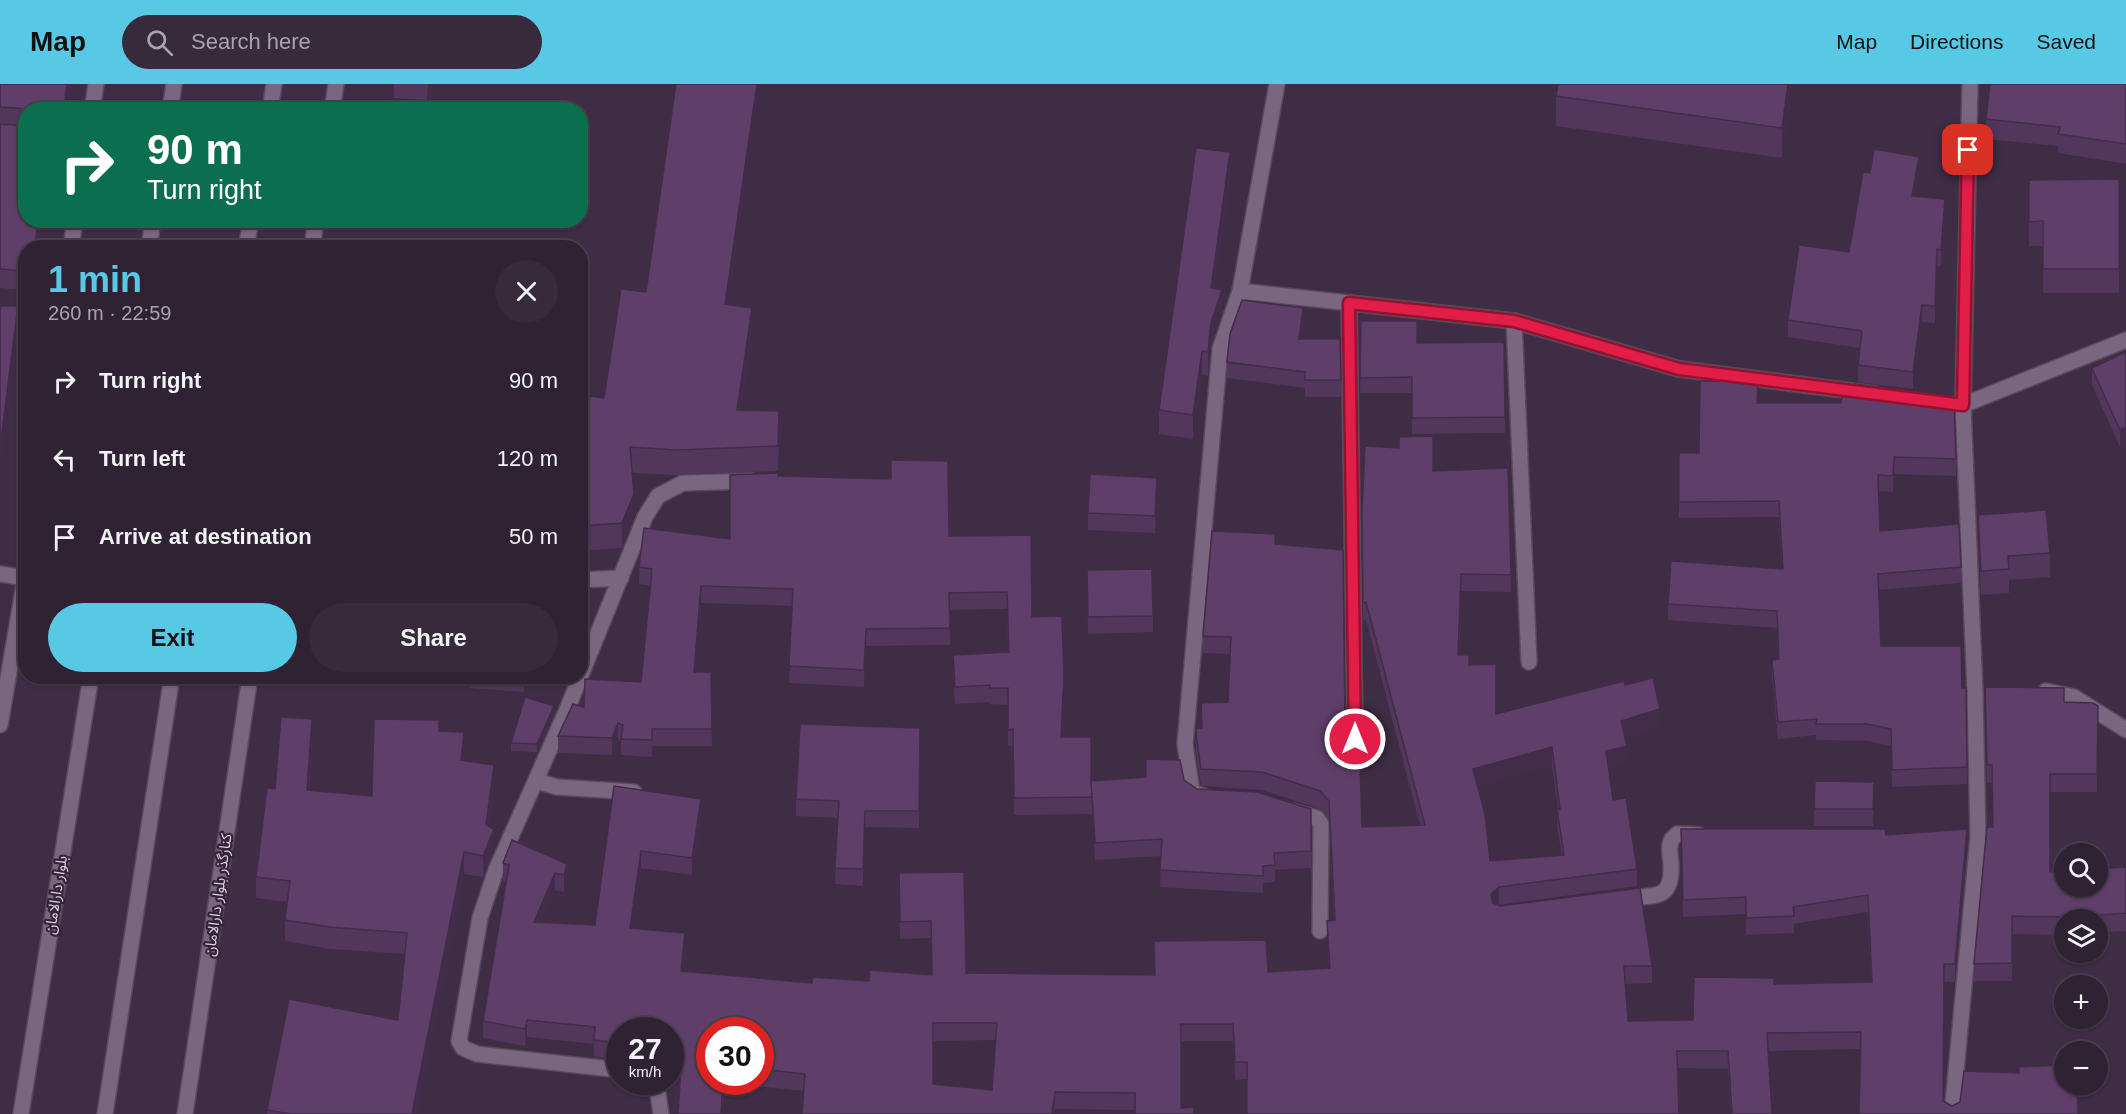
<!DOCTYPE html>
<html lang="en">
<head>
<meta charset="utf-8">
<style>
  :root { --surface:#2e2233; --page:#362a3b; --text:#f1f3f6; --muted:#a7a4ac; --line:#493f4e; --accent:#58c9e4 }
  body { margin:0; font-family:Arial,"Noto Sans Arabic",sans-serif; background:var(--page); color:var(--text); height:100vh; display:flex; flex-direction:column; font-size:22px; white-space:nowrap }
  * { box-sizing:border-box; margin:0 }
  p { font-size:20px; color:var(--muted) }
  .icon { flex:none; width:33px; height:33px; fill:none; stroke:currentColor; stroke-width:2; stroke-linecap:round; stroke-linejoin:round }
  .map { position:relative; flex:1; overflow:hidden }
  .details { position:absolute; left:18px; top:156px; width:570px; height:444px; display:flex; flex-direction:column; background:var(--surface); border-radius:24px; box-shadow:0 2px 4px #0004,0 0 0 2px var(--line) }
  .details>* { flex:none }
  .hud { position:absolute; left:18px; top:18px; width:570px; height:126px; border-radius:24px; box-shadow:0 2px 4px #0004,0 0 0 2px var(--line); background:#0b6e4f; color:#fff; overflow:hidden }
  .controls { position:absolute; left:2054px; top:759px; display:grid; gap:12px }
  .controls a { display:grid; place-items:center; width:54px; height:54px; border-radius:50%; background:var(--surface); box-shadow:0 2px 4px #0004,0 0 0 2px var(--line); font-size:30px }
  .speed { position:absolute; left:606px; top:933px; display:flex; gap:12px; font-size:30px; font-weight:700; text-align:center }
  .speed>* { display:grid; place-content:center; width:78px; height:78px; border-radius:50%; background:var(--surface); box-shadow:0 2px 4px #0004,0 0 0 2px var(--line); line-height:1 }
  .speed small { font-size:15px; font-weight:400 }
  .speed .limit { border:9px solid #d22; background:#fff; color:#111 }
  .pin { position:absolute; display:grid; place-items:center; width:51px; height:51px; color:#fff; margin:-26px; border-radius:12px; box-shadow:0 3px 9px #0006 }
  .me { position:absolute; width:66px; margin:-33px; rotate:0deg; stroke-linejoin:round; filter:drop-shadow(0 0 4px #0008) }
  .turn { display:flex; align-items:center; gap:21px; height:126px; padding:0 30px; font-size:27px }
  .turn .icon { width:78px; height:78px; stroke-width:2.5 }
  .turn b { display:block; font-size:42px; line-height:51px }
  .round { display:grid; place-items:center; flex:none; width:63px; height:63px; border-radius:32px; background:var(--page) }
  .summary { display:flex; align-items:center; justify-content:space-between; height:102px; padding:0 30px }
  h1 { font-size:36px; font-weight:800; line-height:45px; color:var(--accent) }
  .cta { display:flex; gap:12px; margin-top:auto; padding:12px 30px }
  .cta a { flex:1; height:69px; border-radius:36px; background:var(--accent); color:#111; font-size:24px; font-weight:800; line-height:69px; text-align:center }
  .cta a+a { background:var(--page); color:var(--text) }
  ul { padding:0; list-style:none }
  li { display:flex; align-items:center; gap:18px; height:78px; padding:0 30px }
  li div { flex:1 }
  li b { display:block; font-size:22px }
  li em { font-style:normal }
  header { display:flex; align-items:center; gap:36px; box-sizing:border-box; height:84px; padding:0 30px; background:var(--accent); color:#111 }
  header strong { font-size:28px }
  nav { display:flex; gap:33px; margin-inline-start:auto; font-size:21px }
  .search { width:420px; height:54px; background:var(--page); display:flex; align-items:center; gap:15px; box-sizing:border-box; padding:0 21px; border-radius:33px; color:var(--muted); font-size:22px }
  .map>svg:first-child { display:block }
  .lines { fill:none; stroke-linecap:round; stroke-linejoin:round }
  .street-casing { stroke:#58495c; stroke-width:18 }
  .secondary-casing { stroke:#58495c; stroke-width:18 }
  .street { stroke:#7a6680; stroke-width:15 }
  .secondary { stroke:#7a6680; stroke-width:15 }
  .wall { fill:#52365b; fill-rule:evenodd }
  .shaded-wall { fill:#422c4a }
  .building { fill:#5f3f6a; stroke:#422c4a; stroke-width:1.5; fill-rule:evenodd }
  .route-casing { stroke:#92132f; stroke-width:15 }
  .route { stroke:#e11d48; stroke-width:10 }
  .labels { text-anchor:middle; stroke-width:4.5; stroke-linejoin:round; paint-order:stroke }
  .street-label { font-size:15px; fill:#dbd0de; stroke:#342339 }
</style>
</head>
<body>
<header>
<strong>Map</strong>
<div class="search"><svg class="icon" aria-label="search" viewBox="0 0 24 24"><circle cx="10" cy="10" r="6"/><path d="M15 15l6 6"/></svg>Search here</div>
<nav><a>Map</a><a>Directions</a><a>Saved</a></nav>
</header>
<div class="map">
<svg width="2126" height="1030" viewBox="0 0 2126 1030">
  <rect width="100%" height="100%" fill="#3e2d44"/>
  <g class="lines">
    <!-- street casing -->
    <g class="street-casing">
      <g id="street">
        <polyline points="1240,207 1514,237 1679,285 1875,310"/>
        <polyline points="1349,219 1355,655"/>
        <polyline points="1514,237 1529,578"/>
        <polyline points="1956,320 1963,321 2126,256"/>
        <polyline points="0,490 25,494"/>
        <polyline points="580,496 621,494"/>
        <polyline points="2046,607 2074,613 2126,646"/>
        <polyline points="536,697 557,703 634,708"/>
        <polyline points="1204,712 1192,708 1185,660 1220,265 1240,207 1277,0"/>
        <polyline points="1292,727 1317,734 1321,740 1320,847"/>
        <path d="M 1621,815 C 1654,810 1673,819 1671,779 C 1670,771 1668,762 1672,755 L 1677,750 L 1699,751"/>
        <polyline points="620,986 477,970 463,964 459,957 480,834 496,786 566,628 645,433 658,412 683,399 751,397"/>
        <polyline points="653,998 657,1003 661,1030"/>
        <polyline points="1952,1030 1978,753 1975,608 1963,321 1970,0"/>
      </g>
    </g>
    <!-- secondary casing -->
    <g class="secondary-casing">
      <g id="secondary">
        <polyline points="92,26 96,0"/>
        <polyline points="170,26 174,0"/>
        <polyline points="270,26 274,0"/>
        <polyline points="332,26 336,0"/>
        <polyline points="71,164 75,136"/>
        <polyline points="149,164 153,136"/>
        <polyline points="246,164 251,136"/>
        <polyline points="312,164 316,136"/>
        <polyline points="0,641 26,489"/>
        <polyline points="21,1030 91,592"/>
        <polyline points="105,1030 172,592"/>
        <polyline points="185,1030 250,592"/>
      </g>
    </g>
    <!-- street -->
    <use href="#street" class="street"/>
    <!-- secondary -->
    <use href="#secondary" class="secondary"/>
  </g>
  <!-- wall -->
  <g class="wall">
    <polygon points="0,0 69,0 66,26 26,26 26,206 0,204"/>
    <polygon points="394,0 428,0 427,16 394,14"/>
    <polygon points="1793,0 1782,74 1556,42 1556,12"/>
    <polygon points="2126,0 2126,80 2058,69 2058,62 1986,55 1986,35"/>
    <polygon points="1870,89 1919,89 1915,112 1945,132 1941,182 1937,182 1935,239 1922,238 1913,305 1858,298 1858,281 1860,264 1788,253 1788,236 1849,168"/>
    <polygon points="1230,92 1214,205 1222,230 1211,262 1208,292 1202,291 1193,355 1159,350 1159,326"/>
    <polygon points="2119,95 2119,209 2043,209 2043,162 2029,162 2029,96"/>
    <polygon points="728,221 752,249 741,326 779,352 778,387 677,391 632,389 634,435 622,464 580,467 580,311 604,314"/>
    <polygon points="1361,237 1417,259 1504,258 1505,349 1412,350 1412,309 1360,309"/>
    <polygon points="1303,240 1301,255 1340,255 1341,313 1305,313 1305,304 1227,294 1227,278"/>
    <polygon points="2126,268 2126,360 2120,363 2092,301 2092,284"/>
    <polygon points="1854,313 1911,313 1956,375 1956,392 1894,390 1893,408 1879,407 1880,447 1961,483 1961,499 1878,506 1881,562 1962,604 1966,604 1967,700 1892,703 1891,662 1868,657 1816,656 1816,651 1778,655 1772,592 1772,576 1778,575 1777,544 1668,536 1668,520 1782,485 1779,433 1679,434 1679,369 1699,369 1757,319 1841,319"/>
    <path d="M 1433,352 L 1433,387 L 1508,384 L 1511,508 L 1461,507 L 1459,571 L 1469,571 L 1469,581 L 1496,580 L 1496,630 L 1624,597 L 1625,601 L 1653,594 L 1660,625 L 1660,643 L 1624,654 L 1627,662 L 1627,680 L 1608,684 L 1613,716 L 1626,714 L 1637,785 L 1637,802 L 1498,821 L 1501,822 L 1640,804 L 1652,882 L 1652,899 L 1625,900 L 1628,937 L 1693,936 L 1694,893 L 1774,894 L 1774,900 L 1871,898 L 1868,828 L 1794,840 L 1794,849 L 1746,851 L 1746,830 L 1683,833 L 1681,745 L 1885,745 L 1886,751 L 1967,745 L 1967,763 L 1955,898 L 1944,898 L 1943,1017 L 1952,1022 L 1960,1018 L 1964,987 L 2019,989 L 2019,983 L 2064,981 L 2064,1000 L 2077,1000 L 2078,1030 L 1859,1030 L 1861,965 L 1768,967 L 1772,1030 L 1731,1030 L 1728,985 L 1678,984 L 1679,1030 L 1247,1030 L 1247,995 L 1235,996 L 1233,957 L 1181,957 L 1181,1024 L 1194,1023 L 1194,1030 L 1135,1030 L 1135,1026 L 1055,1025 L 1054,1030 L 802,1030 L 804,1007 L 724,999 L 722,1030 L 678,1030 L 681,984 L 670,982 L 670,946 L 620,946 L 620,976 L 594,973 L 594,960 L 527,953 L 525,962 L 483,954 L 483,937 L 506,797 L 503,797 L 503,779 L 512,756 L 567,780 L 567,797 L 564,808 L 555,806 L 541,839 L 595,841 L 614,702 L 701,715 L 701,732 L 692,791 L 641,784 L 632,845 L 685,849 L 685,866 L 683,887 L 812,899 L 813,893 L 869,897 L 869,886 L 932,891 L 931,854 L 900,855 L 899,789 L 964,788 L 966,889 L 1154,891 L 1154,857 L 1266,856 L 1268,888 L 1329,884 L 1327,837 L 1334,836 L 1329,735 L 1320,725 L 1262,706 L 1201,702 L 1196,668 L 1196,644 L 1201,644 L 1201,619 L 1228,618 L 1230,570 L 1203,569 L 1203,552 L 1212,447 L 1275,450 L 1275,460 L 1343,466 L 1345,638 L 1350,646 L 1359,646 L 1362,743 L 1420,741 L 1366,536 L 1363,536 L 1362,429 L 1365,362 L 1399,364 L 1399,353 ZM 1552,681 L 1558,725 L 1557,743 L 1562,771 L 1490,777 L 1485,730 L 1477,701 ZM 710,946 L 760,946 L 760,998 L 710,998 ZM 996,956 L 992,1006 L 933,1000 L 933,957 Z"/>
    <polygon points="778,392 949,452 1032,533 1064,609 1062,653 1091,697 1184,696 1197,705 1311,725 1311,784 1275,786 1275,798 1263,799 1263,809 1160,803 1161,772 1095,776 1092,719 1092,730 1014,731 1013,662 1008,662 1008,621 990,620 990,618 955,620 953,587 953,571 1008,568 1007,525 950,526 950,561 866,562 864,603 789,599 792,522 701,519 695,588 711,588 712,662 652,662 652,673 621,671 621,657 618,656 612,671 558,669 558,652 584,623 641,598 651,502 639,500 639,483 730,455"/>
    <polygon points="1157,410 1155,449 1088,446 1088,429"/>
    <polygon points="1978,431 2050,469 2050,493 2009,496 2009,509 1981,511"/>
    <polygon points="1087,486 1153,532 1153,548 1088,550"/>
    <polygon points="469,592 526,592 524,608 469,604"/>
    <polygon points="1985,603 2064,618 2098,622 2097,708 2050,708 2050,788 2126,783 2126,847 2097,849 2097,836 2064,836 2064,851 2012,850 2012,897 1974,897 1974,880 1992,743 1992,699 1987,699"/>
    <polygon points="554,631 537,668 511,667 511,659"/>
    <polygon points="920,644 919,744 865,743 863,802 835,800 838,734 796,732 796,715"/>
    <polygon points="439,647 464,670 463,676 494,702 489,742 494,766 483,793 464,790 417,1030 267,1030 267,1026 398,936 405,870 330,865 285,857 285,836 287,818 256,814 256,793 275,705 312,656 309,706 372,712"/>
    <polygon points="1874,715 1873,742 1814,742 1814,725"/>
  </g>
  <!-- shaded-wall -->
  <g class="shaded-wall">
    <polygon points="67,0 69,0 66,26 64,26"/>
    <polygon points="757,0 760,0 725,245 725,220"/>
    <polygon points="1788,0 1793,0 1782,74 1782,44"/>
    <polygon points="1230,68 1230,92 1211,228 1211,204"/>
    <polygon points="1919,73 1919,89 1912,129 1912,112"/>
    <polygon points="1945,115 1945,132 1941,182 1941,166"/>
    <polygon points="38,136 41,136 37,164 35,164"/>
    <polygon points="1937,165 1937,182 1935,239 1935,222"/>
    <polygon points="1222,206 1222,230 1211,262 1208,292 1208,268 1211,238"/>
    <polygon points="1922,221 1922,238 1913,305 1913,288"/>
    <polygon points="18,222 18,249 0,391 0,363"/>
    <polygon points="752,224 752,249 737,351 737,326"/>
    <polygon points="1303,224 1303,240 1299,272 1299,255"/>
    <polygon points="1202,267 1202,291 1193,355 1193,331"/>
    <polygon points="2126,343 2126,360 2120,363 2120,346"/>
    <polygon points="1894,373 1894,390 1893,408 1893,392"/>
    <polygon points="1157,394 1157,410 1155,449 1155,432"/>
    <polygon points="634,410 634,435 622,464 622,439"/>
    <polygon points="701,502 701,519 694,605 694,588"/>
    <polygon points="866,545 866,562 864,603 864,586"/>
    <polygon points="524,592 526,592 524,608"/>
    <polygon points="1064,592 1064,609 1061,670 1061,653"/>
    <polygon points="554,622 554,631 537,668 537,660"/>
    <polygon points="1660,625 1660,643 1621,655 1621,637"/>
    <polygon points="312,635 312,656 307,727 307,706"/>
    <polygon points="618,639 618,656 612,671 612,654"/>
    <polygon points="464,648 464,670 461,698 461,676"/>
    <polygon points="1627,662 1627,680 1606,685 1606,667"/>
    <polygon points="1552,663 1552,681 1473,702 1473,685"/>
    <polygon points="494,681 494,702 486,763 486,741"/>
    <polygon points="701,715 701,732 692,791 692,774"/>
    <polygon points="865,727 865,743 863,802 863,785"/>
    <polygon points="494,745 494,766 483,793 483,772"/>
    <polygon points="1967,745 1967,763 1955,898 1955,880"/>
    <polygon points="641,767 641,784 630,862 630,844"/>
    <polygon points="464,768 464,790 417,1030 412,1030"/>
    <polygon points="567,780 567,797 564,808 564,791"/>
    <polygon points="555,789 555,806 534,856 534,838"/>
    <polygon points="1499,803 1499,820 1491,827 1491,810"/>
    <polygon points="685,849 685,866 681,905 681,887"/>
    <polygon points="527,936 527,953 525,962 525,945"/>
    <polygon points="1055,1008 1054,1030 1052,1030"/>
  </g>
  <!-- building -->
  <g class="building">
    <polygon points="0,0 67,0 64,24 54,23 53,26 32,26 31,25 0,23"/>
    <polygon points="676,0 757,0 725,220 752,224 737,326 779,327 778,362 677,366 630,363 634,410 622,439 580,442 580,311 604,314 621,205 646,208"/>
    <polygon points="1558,0 1788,0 1782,44 1556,12"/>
    <polygon points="1990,0 2126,0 2126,60 2058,50 2060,43 1986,35"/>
    <polygon points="0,40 26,42 26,136 38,136 35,164 26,164 26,187 0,185"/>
    <polygon points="1196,64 1230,68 1211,204 1222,206 1211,238 1208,268 1202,267 1193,331 1159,326"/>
    <polygon points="1874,65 1919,73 1912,112 1945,115 1941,166 1937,165 1935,222 1922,221 1913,288 1858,281 1862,247 1788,236 1799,161 1849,168 1863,88 1870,89"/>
    <polygon points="2119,95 2119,185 2043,185 2043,137 2029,138 2029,96"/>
    <polygon points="1242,216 1303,224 1299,255 1340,255 1341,296 1305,296 1305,288 1227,278 1230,250"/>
    <polygon points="0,222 18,222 0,363"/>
    <polygon points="1361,237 1417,237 1417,259 1504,258 1505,333 1412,334 1412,293 1360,294"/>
    <polygon points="2126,268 2126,343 2120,346 2092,284"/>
    <polygon points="1700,297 1758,297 1757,319 1841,319 1842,312 1854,313 1855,300 1911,308 1910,313 1954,314 1956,375 1894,373 1893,392 1878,391 1880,447 1959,440 1961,483 1878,490 1881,562 1961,562 1962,604 1966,604 1967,683 1892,686 1891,645 1868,640 1816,640 1817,635 1778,638 1772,576 1779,575 1777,527 1668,520 1671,477 1783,485 1779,417 1679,418 1679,369 1699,369"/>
    <path d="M 1433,352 L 1433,387 L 1508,384 L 1511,491 L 1461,490 L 1458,571 L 1469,571 L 1469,581 L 1496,580 L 1496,630 L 1624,597 L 1625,601 L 1653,594 L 1660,625 L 1621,637 L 1627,662 L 1606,667 L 1613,716 L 1626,714 L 1637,785 L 1499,803 L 1491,810 L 1493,819 L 1501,822 L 1640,804 L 1652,882 L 1624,882 L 1628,937 L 1693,936 L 1694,893 L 1774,894 L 1774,900 L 1872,898 L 1868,811 L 1793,823 L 1794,832 L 1746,834 L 1746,813 L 1683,816 L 1681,745 L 1885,745 L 1886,751 L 1967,745 L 1955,880 L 1944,880 L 1943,1017 L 1952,1022 L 1960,1018 L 1964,987 L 2019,989 L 2019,983 L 2064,981 L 2064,1000 L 2077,1000 L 2078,1030 L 1859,1030 L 1861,948 L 1767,949 L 1772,1030 L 1732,1030 L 1728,967 L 1677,967 L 1679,1030 L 1247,1030 L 1247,978 L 1235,978 L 1233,940 L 1181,940 L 1181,1024 L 1194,1023 L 1194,1030 L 1135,1030 L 1135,1009 L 1055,1008 L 1052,1030 L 802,1030 L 805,990 L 760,985 L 760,946 L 710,946 L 710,998 L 723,998 L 721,1030 L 678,1030 L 682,966 L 670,965 L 670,946 L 620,946 L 620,959 L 594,956 L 595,943 L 527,936 L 525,945 L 483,937 L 509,781 L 503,779 L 512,756 L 567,780 L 564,791 L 555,789 L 534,838 L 595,841 L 614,702 L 701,715 L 692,774 L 641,767 L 630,844 L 685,849 L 681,887 L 812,899 L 813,893 L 869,897 L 869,886 L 932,891 L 931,837 L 900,838 L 899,789 L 964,788 L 966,889 L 1155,891 L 1154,857 L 1266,856 L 1268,888 L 1330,884 L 1327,837 L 1335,836 L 1329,717 L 1320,707 L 1262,688 L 1201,685 L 1196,650 L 1196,644 L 1202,644 L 1201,619 L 1228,618 L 1231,553 L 1203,552 L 1212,447 L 1275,450 L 1275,460 L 1343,466 L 1345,638 L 1350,646 L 1359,646 L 1362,743 L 1425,741 L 1366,518 L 1363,519 L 1362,429 L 1365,362 L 1399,364 L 1399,353 ZM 1552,663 L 1560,725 L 1557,725 L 1564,771 L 1490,777 L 1485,730 L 1473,685 ZM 933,939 L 997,939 L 992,1006 L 933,1000 Z"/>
    <polygon points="891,376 948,377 949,452 1031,451 1032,533 1062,532 1064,592 1061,653 1091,653 1091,697 1146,693 1146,675 1180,676 1184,696 1197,705 1257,708 1311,725 1311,767 1274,769 1275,781 1263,782 1263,792 1160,786 1162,755 1095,759 1091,697 1092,713 1014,714 1013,645 1008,646 1008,604 990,604 990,601 955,603 953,571 1009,568 1007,508 949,509 950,544 866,545 864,586 789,582 793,505 701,502 694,588 711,588 712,645 652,645 652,656 621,655 623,641 618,639 612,654 558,652 573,620 584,623 585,595 641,598 652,485 639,483 644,444 730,455 730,391 778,389 778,392 891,395"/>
    <polygon points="1090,390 1157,394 1155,432 1088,429"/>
    <polygon points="2046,426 2050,469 2008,472 2009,485 1981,487 1978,431"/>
    <polygon points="1152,485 1153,532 1088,533 1087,486"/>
    <polygon points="1985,603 2064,604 2064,618 2093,619 2098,622 2097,690 2050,690 2050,788 2064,787 2064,802 2097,802 2097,785 2126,783 2126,829 2069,833 2012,832 2012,879 1974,880 1987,743 1993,743 1992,681 1987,681"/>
    <polygon points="525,613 554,622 537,660 511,659"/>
    <polygon points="281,633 312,635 307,706 372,712 374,635 439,636 439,647 464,648 461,676 494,681 486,741 494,745 483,772 464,768 412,1030 290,1030 267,1026 289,915 398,936 407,849 330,843 285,836 290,797 256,793 267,704 275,705"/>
    <polygon points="800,640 920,644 919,727 865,727 863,785 835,784 839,717 796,715"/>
    <polygon points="1815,697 1874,698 1873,725 1814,725"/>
  </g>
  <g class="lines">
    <!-- route casing -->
    <g class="route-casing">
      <polyline id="route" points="1355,655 1349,219 1514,237 1679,285 1963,321 1968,66"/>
    </g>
    <!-- route -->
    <use href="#route" class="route"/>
  </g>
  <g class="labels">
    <!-- street labels -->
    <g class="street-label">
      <text transform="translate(56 811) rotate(-81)" y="5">بلوار دارالامان</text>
      <text transform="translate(218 811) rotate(-82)" y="5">کنارگذر بلوار دارالامان</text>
    </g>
  </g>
</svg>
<div class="controls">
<a><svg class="icon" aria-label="search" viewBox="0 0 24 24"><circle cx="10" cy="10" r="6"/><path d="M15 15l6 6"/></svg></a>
<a><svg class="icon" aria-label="layers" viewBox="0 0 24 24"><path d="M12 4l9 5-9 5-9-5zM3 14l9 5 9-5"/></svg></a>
<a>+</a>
<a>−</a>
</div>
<div class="speed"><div>27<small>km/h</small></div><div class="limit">30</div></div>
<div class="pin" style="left:1968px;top:66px;background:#d93025"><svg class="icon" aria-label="arrive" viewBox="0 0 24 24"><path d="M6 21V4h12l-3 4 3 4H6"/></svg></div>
<svg class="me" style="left:1355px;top:655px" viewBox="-20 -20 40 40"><circle r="17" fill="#e11d48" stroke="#fff" stroke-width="3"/><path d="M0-11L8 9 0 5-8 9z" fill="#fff"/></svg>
<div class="hud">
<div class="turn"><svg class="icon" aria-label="right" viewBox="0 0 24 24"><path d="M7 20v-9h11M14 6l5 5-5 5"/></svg><div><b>90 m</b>Turn right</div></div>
</div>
<section class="details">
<div class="summary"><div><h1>1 min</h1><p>260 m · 22:59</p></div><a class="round"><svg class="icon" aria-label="close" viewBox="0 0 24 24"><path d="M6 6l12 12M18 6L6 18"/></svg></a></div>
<ul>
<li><svg class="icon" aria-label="right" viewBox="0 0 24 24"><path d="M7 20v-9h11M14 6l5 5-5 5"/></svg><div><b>Turn right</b></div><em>90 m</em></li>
<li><svg class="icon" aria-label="left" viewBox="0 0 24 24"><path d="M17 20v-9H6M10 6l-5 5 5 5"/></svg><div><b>Turn left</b></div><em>120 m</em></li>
<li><svg class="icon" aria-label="arrive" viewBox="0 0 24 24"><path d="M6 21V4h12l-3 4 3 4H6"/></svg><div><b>Arrive at destination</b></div><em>50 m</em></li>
</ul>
<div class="cta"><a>Exit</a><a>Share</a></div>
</section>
</div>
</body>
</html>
